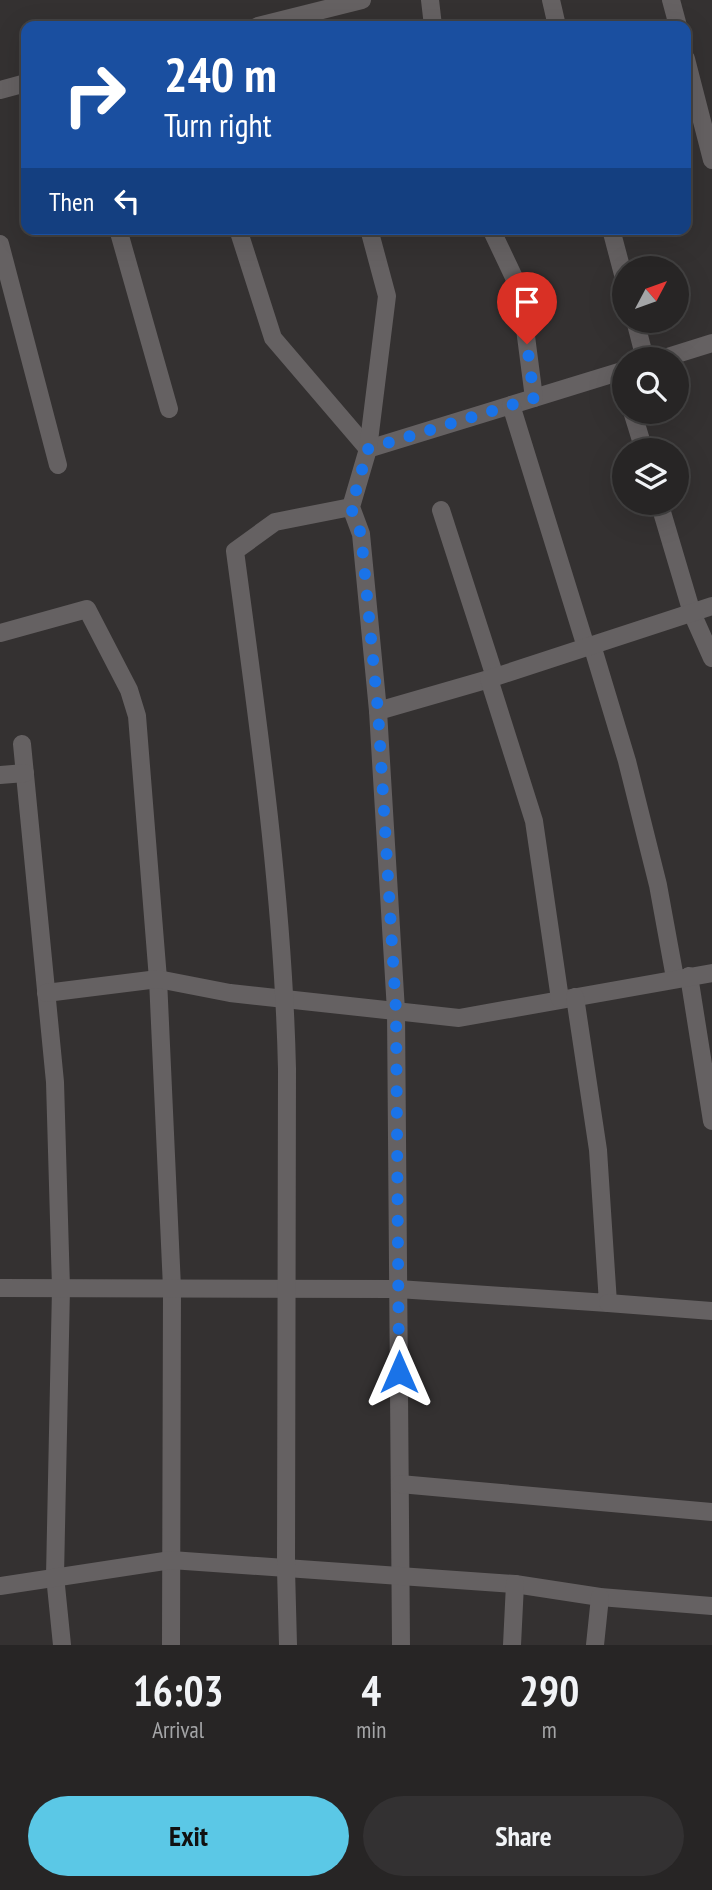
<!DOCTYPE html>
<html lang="en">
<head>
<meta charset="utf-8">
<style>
  :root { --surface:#272525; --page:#333132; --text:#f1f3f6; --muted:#a4a5a7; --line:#434242; --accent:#5bc8e6 }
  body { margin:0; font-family:"PT Sans Narrow",sans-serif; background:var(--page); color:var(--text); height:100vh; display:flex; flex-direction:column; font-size:26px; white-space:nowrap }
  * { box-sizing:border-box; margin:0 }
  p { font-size:23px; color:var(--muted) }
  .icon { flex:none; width:38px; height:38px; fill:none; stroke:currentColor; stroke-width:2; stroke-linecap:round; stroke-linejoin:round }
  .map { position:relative; height:1645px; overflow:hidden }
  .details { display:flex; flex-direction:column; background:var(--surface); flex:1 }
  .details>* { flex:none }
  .top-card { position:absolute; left:21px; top:21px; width:670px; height:214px; border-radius:14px; box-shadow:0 7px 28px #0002,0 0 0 2px var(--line); background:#1a4fa0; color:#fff; overflow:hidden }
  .needle { width:46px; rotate:49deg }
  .tools { position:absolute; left:612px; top:256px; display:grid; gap:14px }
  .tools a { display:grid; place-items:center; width:77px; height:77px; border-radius:50%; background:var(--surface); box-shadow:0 7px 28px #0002,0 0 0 2px var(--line); font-size:35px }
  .pin { position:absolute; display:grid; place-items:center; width:60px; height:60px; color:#fff; margin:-72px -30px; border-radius:50% 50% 50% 0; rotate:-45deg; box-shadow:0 0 7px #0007 }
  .pin .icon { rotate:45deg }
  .me { position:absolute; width:77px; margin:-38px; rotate:0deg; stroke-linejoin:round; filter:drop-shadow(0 0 5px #0008) }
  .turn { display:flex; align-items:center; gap:24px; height:147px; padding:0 28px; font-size:32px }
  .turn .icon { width:91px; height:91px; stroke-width:2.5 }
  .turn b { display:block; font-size:49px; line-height:60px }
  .then { display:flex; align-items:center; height:66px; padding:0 28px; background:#0003; gap:14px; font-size:26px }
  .eta { display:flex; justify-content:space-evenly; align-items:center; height:119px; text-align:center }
  .eta b { font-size:42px; font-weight:700; line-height:49px }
  .cta { display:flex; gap:14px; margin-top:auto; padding:14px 28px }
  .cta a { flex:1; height:80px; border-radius:42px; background:var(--accent); color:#111; font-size:28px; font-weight:700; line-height:80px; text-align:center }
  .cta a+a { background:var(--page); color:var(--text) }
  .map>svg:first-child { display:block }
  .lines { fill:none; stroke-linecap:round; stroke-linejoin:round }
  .minor { stroke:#656162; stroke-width:18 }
  .route { stroke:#1a73e8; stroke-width:12; stroke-dasharray:0 21.6 }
</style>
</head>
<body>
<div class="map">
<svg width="712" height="1645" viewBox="0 0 712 1645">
  <rect width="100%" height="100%" fill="#343131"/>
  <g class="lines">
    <!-- minor -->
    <g class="minor">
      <polyline points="430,0 433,26"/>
      <polyline points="551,0 557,26"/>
      <polyline points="671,0 678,26"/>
      <polyline points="258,26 362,0"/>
      <polyline points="686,59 712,160"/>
      <polyline points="0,90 26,83"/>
      <polyline points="118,229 169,409"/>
      <polyline points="238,229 273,338 368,449 625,370"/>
      <polyline points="369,229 387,296 368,449 351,507 361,534 378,711 396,1011 401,1645"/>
      <polyline points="491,229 520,290 534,398"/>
      <polyline points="611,229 625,282"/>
      <polyline points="0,244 58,465"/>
      <polyline points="635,320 645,359"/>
      <polyline points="661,359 712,343"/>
      <polyline points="511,405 586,647"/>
      <polyline points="632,411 644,450"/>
      <polyline points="659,502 692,613 712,658"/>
      <polyline points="441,510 495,677"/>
      <polyline points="0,633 87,609 129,690 137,716 158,979 172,1288 171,1645"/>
      <polyline points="592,645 627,761 658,885 675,978"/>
      <polyline points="378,711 489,679"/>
      <polyline points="22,744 55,1082 61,1288 55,1576 62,1645"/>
      <polyline points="0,775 25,773"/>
      <polyline points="689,976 712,1121"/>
      <polyline points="46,993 158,979 230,993 459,1018 712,973"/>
      <polyline points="560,999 534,821 489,679 712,606"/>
      <polyline points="0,1288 398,1289 608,1303 598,1150 575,997"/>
      <polyline points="608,1303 712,1311"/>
      <polyline points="400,1484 712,1512"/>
      <polyline points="0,1586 171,1560 515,1584 600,1597 712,1606"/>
      <path d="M 288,1645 L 286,1569 L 287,1069 C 283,895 258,723 235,551 L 275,522 L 351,507"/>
      <polyline points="512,1645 515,1584"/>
      <polyline points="595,1645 600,1597"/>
    </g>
  </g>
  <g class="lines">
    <!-- route -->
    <polyline class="route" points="399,1372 396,1011 378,711 361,534 351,508 368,449 534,398 527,344"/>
  </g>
</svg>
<div class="tools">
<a><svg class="needle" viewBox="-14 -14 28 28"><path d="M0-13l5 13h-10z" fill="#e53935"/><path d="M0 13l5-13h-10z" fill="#a4a5a7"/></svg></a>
<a><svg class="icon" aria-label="search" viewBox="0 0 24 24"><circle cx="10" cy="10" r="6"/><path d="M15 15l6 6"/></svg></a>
<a><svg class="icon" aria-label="layers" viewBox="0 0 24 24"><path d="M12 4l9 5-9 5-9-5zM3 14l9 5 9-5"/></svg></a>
</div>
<div class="pin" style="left:527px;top:344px;background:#d93025"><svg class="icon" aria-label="arrive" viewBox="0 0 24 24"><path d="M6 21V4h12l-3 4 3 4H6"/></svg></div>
<svg class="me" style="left:399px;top:1372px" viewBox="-20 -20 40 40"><path d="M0-17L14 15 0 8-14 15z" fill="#1a73e8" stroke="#fff" stroke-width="4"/></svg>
<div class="top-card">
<div class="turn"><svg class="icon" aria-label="right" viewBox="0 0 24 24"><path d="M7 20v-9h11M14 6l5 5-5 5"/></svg><div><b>240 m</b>Turn right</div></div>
<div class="then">Then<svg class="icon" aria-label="left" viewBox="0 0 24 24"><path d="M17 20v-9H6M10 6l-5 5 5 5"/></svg></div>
</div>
</div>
<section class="details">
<div class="eta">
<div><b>16:03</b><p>Arrival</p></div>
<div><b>4</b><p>min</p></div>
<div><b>290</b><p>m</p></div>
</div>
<div class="cta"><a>Exit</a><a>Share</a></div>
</section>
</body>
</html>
